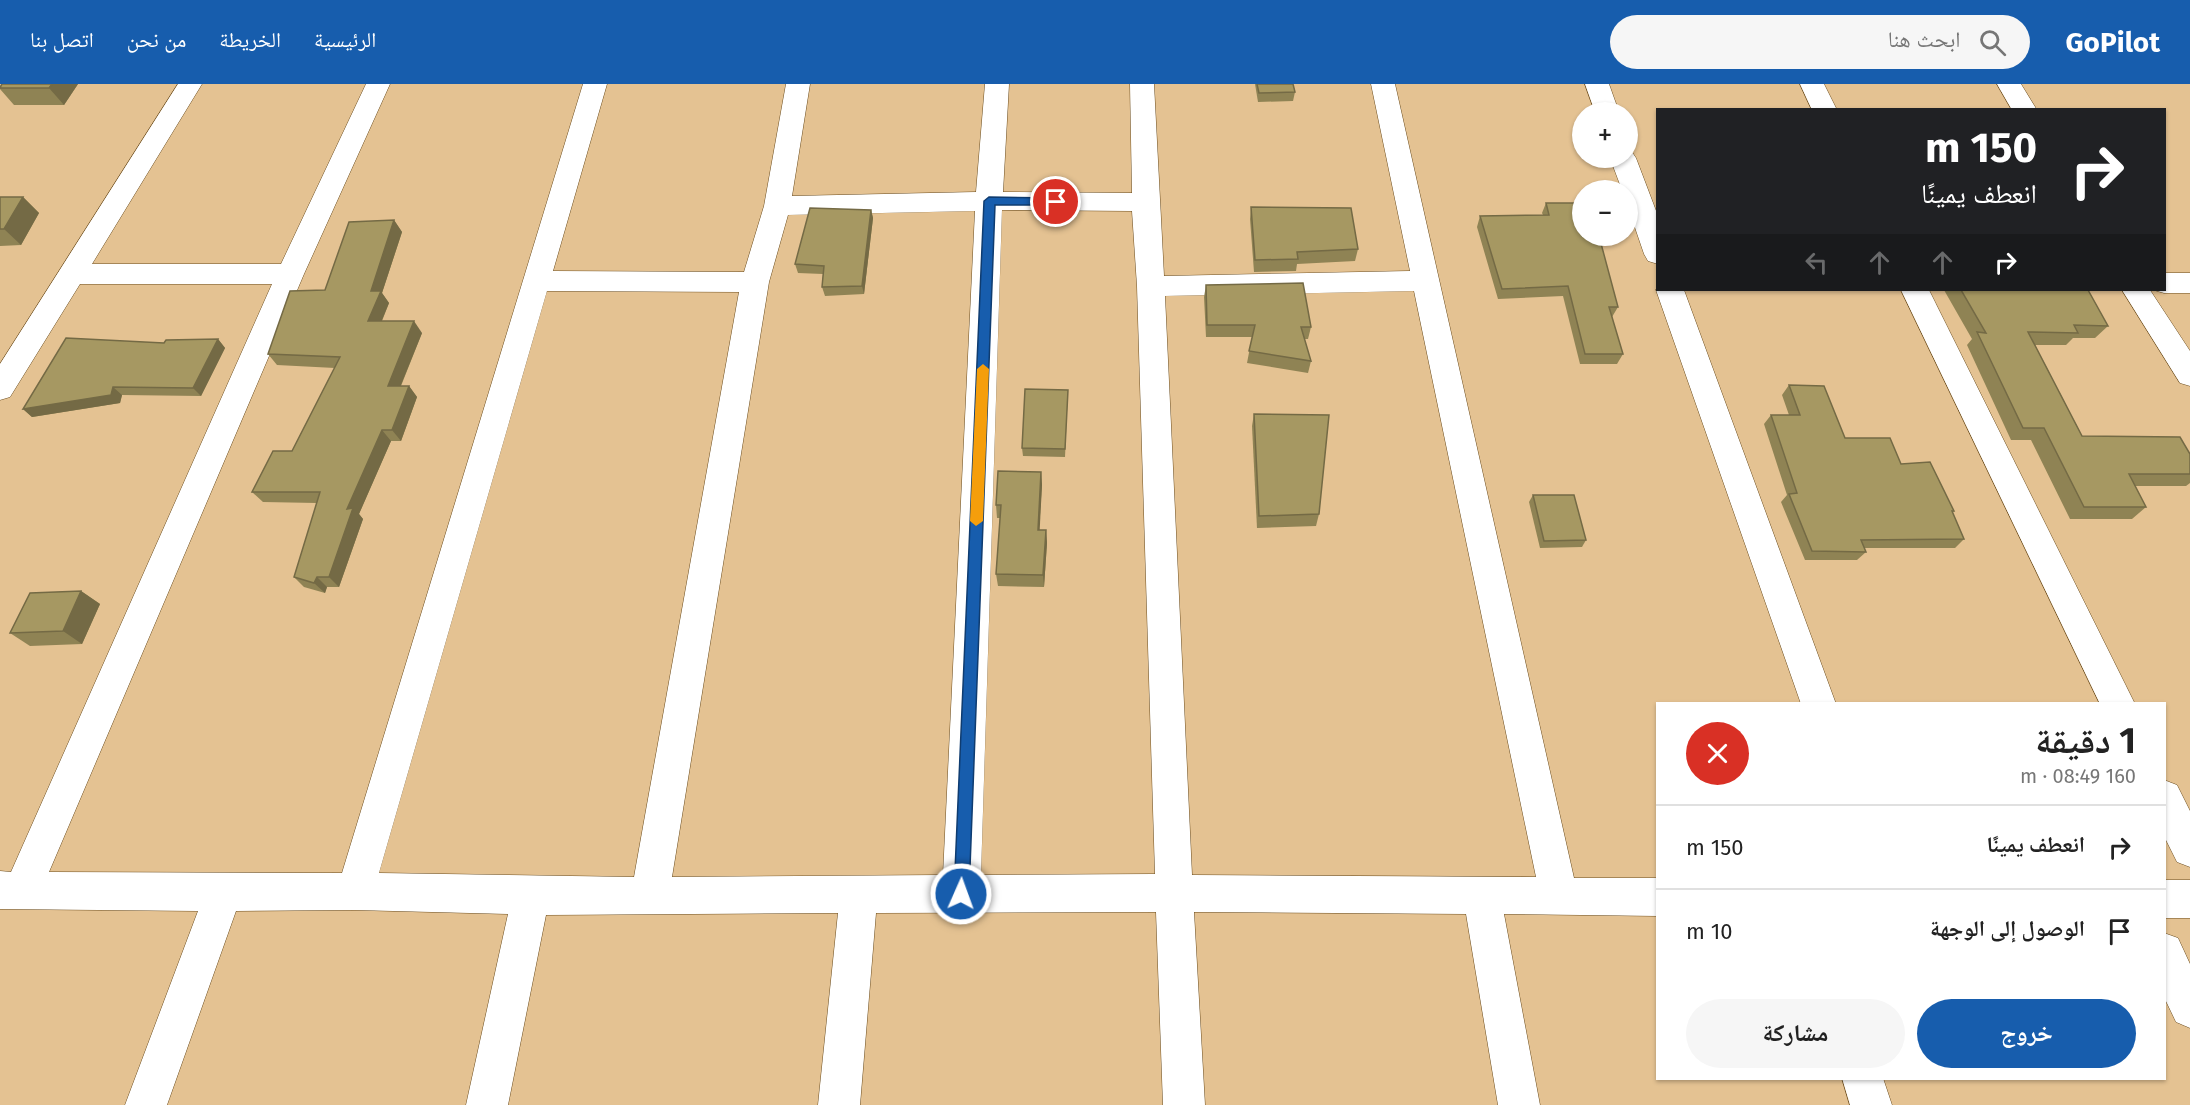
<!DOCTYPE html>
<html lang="ar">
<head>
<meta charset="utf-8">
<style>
  :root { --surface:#fff; --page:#f6f6f6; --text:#222; --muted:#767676; --line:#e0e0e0; --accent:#175dad }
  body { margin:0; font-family:"Fira Sans","Noto Naskh Arabic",sans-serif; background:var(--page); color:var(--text); direction:rtl; height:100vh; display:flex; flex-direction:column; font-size:22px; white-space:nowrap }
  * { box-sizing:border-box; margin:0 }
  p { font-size:20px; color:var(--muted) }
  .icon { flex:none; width:33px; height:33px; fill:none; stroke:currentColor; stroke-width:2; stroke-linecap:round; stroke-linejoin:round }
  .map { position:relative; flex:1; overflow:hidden; direction:ltr }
  .side { position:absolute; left:1656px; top:618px; width:510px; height:378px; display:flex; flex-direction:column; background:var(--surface); border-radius:0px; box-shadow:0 2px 4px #0004; direction:rtl }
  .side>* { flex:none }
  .hud { position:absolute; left:1656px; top:24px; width:510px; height:183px; border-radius:0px; box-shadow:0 2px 4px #0004; direction:rtl; background:#202124; color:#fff; overflow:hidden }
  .tools { position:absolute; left:1572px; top:18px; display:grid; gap:12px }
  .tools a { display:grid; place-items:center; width:66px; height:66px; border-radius:50%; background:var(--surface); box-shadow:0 2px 4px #0004; font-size:30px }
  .pin { position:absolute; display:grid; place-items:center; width:51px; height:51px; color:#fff; margin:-26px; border:3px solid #fff; border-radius:50%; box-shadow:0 2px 6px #0007 }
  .me { position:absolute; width:66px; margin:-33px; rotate:2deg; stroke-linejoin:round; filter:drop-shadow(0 0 4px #0008) }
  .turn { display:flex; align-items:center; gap:21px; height:126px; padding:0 30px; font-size:27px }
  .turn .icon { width:78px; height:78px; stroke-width:2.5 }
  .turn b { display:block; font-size:42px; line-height:51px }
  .lanes { display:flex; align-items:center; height:57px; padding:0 30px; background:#0003; justify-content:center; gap:30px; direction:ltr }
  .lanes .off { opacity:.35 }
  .round { display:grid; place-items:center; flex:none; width:63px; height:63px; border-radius:32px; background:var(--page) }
  .summary { display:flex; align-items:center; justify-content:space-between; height:102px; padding:0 30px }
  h1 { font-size:36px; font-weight:700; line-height:45px }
  .cta { display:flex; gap:12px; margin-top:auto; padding:12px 30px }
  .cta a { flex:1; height:69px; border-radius:36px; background:var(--accent); color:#fff; font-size:24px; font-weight:700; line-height:69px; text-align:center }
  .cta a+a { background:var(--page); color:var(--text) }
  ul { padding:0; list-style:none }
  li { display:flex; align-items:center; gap:18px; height:84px; padding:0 30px; border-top:2px solid var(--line) }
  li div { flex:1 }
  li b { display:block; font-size:22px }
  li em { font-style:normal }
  header { display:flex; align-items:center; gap:36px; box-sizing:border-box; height:84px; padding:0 30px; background:var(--accent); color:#fff }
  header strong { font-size:28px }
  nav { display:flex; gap:33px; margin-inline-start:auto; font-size:21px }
  .search { width:420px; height:54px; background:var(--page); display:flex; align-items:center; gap:15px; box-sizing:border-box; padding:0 21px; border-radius:33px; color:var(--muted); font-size:22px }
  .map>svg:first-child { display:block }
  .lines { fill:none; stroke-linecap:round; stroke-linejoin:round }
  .minor-casing { stroke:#6a4c1e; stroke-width:1 }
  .minor { fill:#fff; fill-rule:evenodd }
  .wall { fill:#8f8354 }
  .shaded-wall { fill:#746a45 }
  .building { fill:#a69862; stroke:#746a45; stroke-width:1.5 }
  .route { fill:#175dad; stroke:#0f3c70; stroke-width:1.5 }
  .slow { fill:#f59e0b }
</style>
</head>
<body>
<header>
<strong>GoPilot</strong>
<div class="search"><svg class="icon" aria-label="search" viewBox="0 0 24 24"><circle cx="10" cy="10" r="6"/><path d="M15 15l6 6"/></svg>ابحث هنا</div>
<nav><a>الرئيسية</a><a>الخريطة</a><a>من نحن</a><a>اتصل بنا</a></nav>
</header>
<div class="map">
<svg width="2190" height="1021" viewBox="0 0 2190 1021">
  <rect width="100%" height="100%" fill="#e4c292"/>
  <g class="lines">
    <!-- minor casing -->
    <g class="minor-casing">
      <g id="minor">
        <path d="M 178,0 L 202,0 L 92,180 L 281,180 L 366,0 L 390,0 L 304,190 L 49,788 L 342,789 L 583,0 L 607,0 L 553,187 L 744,188 L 764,122 L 786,0 L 810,0 L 792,112 L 976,108 L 985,0 L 1009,0 L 1003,108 L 1132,109 L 1130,0 L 1154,0 L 1164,192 L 1410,187 L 1371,0 L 1395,0 L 1574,794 L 1658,794 L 1658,832 L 1504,830 L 1540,1021 L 1498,1021 L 1466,830 L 1194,828 L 1205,1021 L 1163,1021 L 1156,828 L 876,829 L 860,1021 L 818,1021 L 838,829 L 546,831 L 508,1021 L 466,1021 L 508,830 L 355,826 L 236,827 L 167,1021 L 125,1021 L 198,827 L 0,825 L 0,787 L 11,788 L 272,200 L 80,200 L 10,313 L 0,316 L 0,280 ZM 1002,126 L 1132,127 L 1137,202 L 1155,790 L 981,791 ZM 975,127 L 943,791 L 672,793 L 769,198 L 788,131 ZM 547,207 L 739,208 L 634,793 L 379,789 ZM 1414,207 L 1536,793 L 1192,791 L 1165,212 Z"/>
        <polygon points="1585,0 1609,0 1619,28 1595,28"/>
        <polygon points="1800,0 1824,0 1837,26 1812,26"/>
        <polygon points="1997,0 2021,0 2037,26 2012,26"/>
        <polygon points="1628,67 1632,68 1636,74 1658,132 1658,180 1648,177 1644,170 1628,123 1628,106 1622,106 1610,74 1628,74"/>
        <polygon points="2164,189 2190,189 2190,209 2164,209 2154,206 2164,206"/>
        <polygon points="1658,203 1658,206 1684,206 1836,620 1801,620 1656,206"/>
        <polygon points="1901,206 1929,206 2135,620 2100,620"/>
        <polygon points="2122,206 2150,206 2190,267 2190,302 2180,299"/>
        <polygon points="2164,696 2177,701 2190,727 2190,783 2177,778 2164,752"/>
        <rect x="2164" y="796" width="26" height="38"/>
        <polygon points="2164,849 2178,854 2190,880 2190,944 2176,938 2164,913"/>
        <polygon points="1842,994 1883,994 1892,1021 1850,1021"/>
      </g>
    </g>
    <!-- minor -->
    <use href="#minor" class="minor"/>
  </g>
  <!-- wall -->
  <g class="wall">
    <polygon points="2,0 78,0 64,21 14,21 0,5 0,2"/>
    <polygon points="1255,0 1293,0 1295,8 1293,17 1258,18"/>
    <polygon points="0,113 23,113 39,129 21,161 0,162"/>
    <polygon points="1546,119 1618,223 1612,233 1623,270 1617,280 1580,280 1563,212 1498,215 1477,143 1480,132 1543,131 1542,129"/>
    <polygon points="1251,123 1358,165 1355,177 1297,180 1296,187 1254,188 1250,135"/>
    <polygon points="871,126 873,134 864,210 825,212 822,203 823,190 798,189 795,180"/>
    <polygon points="394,136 402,148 382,209 389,219 382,237 422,249 401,302 409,302 417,313 401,357 391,357 359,430 363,435 339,503 327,503 325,509 304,503 294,493 317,419 263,418 252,408 292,367 335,284 277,281 268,270 325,206"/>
    <polygon points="1206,201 1311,243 1308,255 1304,255 1311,277 1308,289 1247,279 1252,253 1206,253 1204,213"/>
    <polygon points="1944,206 2088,206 2108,242 2095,254 2073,254 2066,261 2035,261 2082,352 2190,370 2190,399 2186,402 2135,402 2146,423 2132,435 2070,435 2031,356 2011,356 1967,261 1972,255"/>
    <polygon points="218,255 225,264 201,312 122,311 120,319 32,333 23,325 164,259"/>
    <polygon points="1789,301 1845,354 1901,380 1954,427 1952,429 1964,455 1955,464 1864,464 1866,468 1857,476 1805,476 1781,418 1787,411 1764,340 1771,331 1789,331 1782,311"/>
    <polygon points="1068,306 1065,373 1023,372 1022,364"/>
    <polygon points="1254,330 1319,430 1316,442 1257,444 1252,342"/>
    <polygon points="1041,388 1042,401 1039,446 1046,446 1047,459 1044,503 998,502 996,490 1000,434 997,434 996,421"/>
    <polygon points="1533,411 1586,456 1582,463 1540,464 1529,418"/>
    <polygon points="81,507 100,520 82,560 30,562 10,549"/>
  </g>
  <!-- shaded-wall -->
  <g class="shaded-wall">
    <polygon points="52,0 78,0 64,21 49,4"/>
    <polygon points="23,113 39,129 21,161 4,145"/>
    <polygon points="871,126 873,134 864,210 862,202"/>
    <polygon points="394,136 402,148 382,209 389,219 377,248 368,237 371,207"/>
    <polygon points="414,237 422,249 396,313 388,302"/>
    <polygon points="218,255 225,264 201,312 193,304"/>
    <polygon points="409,302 417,313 401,357 392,346"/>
    <polygon points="113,303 122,311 120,319 32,333 23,325"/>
    <polygon points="382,346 391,357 359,430 363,435 339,503 329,493 347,425"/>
    <polygon points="1041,388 1042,401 1039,459 1038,446"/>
    <polygon points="1046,446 1047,459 1044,503 1043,491"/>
    <polygon points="317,493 327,503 325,509 314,499"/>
    <polygon points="81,507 100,520 82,560 63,547"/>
  </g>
  <!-- building -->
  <g class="building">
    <polygon points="2,0 52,0 49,4 0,4"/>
    <polygon points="1257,0 1293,0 1295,8 1259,9"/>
    <polygon points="0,113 23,113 4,145 0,145"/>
    <polygon points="1546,119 1582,119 1582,152 1599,152 1618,223 1609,223 1623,270 1585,270 1568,202 1502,205 1480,132 1549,131"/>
    <polygon points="1251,123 1351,124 1358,165 1297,168 1298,175 1255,176"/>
    <polygon points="810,124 871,126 862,202 822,203 824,182 795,180"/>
    <polygon points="394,136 371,207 381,207 368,237 414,237 388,302 409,302 392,346 382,346 347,425 353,424 329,493 317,493 314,499 294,493 320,408 252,408 273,367 292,367 340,273 268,270 290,207 325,206 349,138"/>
    <polygon points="1303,199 1311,243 1301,243 1311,277 1249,267 1255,241 1207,241 1206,201"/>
    <polygon points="1961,206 2088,206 2108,242 2074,241 2078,249 2028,248 2082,352 2180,353 2190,370 2190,390 2129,390 2146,423 2084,423 2044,344 2023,344 1977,248 1986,249"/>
    <polygon points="66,254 164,259 166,256 218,255 193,304 113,303 111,311 23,325"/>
    <polygon points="1789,301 1824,302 1845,354 1890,354 1901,380 1930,378 1954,427 1952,427 1964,455 1861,456 1866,468 1812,467 1789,410 1797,409 1771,331 1800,331"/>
    <polygon points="1025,305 1068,306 1065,365 1022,364"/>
    <polygon points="1254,330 1329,331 1319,430 1259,432"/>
    <polygon points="998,387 1041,388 1038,446 1046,446 1043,491 996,490 1001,421 996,421"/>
    <polygon points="1533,411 1574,411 1586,456 1544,457"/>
    <polygon points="81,507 63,547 10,549 30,509"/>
  </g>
  <!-- route -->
  <polygon class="route" points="989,113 1056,114 1062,118 1056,121 995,121 969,810 967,815 961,818 956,815 954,810 984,117"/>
  <!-- slow -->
  <polygon class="slow" points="983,280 989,285 983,437 976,442 970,437 977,285"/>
</svg>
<div class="tools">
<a>+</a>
<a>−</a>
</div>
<div class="pin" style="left:1056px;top:118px;background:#d93025"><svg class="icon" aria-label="arrive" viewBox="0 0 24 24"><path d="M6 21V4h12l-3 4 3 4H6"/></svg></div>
<svg class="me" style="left:961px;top:810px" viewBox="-20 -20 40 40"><circle r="17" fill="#175dad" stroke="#fff" stroke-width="3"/><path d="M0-11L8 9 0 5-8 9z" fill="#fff"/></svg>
<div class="hud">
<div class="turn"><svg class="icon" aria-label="right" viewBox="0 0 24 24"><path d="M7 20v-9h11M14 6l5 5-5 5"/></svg><div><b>150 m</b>انعطف يمينًا</div></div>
<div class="lanes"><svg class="icon off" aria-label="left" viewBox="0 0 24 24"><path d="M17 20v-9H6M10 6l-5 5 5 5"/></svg><svg class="icon off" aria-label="ahead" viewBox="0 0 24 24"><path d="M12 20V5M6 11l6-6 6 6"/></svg><svg class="icon off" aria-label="ahead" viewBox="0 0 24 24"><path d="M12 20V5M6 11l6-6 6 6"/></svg><svg class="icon" aria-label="right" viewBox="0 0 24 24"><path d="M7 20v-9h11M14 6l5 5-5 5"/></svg></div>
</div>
<section class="side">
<div class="summary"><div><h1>1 دقيقة</h1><p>160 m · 08:49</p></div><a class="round" style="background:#d93025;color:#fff"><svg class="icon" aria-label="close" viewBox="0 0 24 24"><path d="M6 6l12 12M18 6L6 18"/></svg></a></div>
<ul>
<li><svg class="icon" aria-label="right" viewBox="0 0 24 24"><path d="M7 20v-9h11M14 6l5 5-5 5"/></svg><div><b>انعطف يمينًا</b></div><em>150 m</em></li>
<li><svg class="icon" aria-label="arrive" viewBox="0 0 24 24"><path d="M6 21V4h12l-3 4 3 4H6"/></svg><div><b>الوصول إلى الوجهة</b></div><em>10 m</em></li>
</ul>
<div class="cta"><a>خروج</a><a>مشاركة</a></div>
</section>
</div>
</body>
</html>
